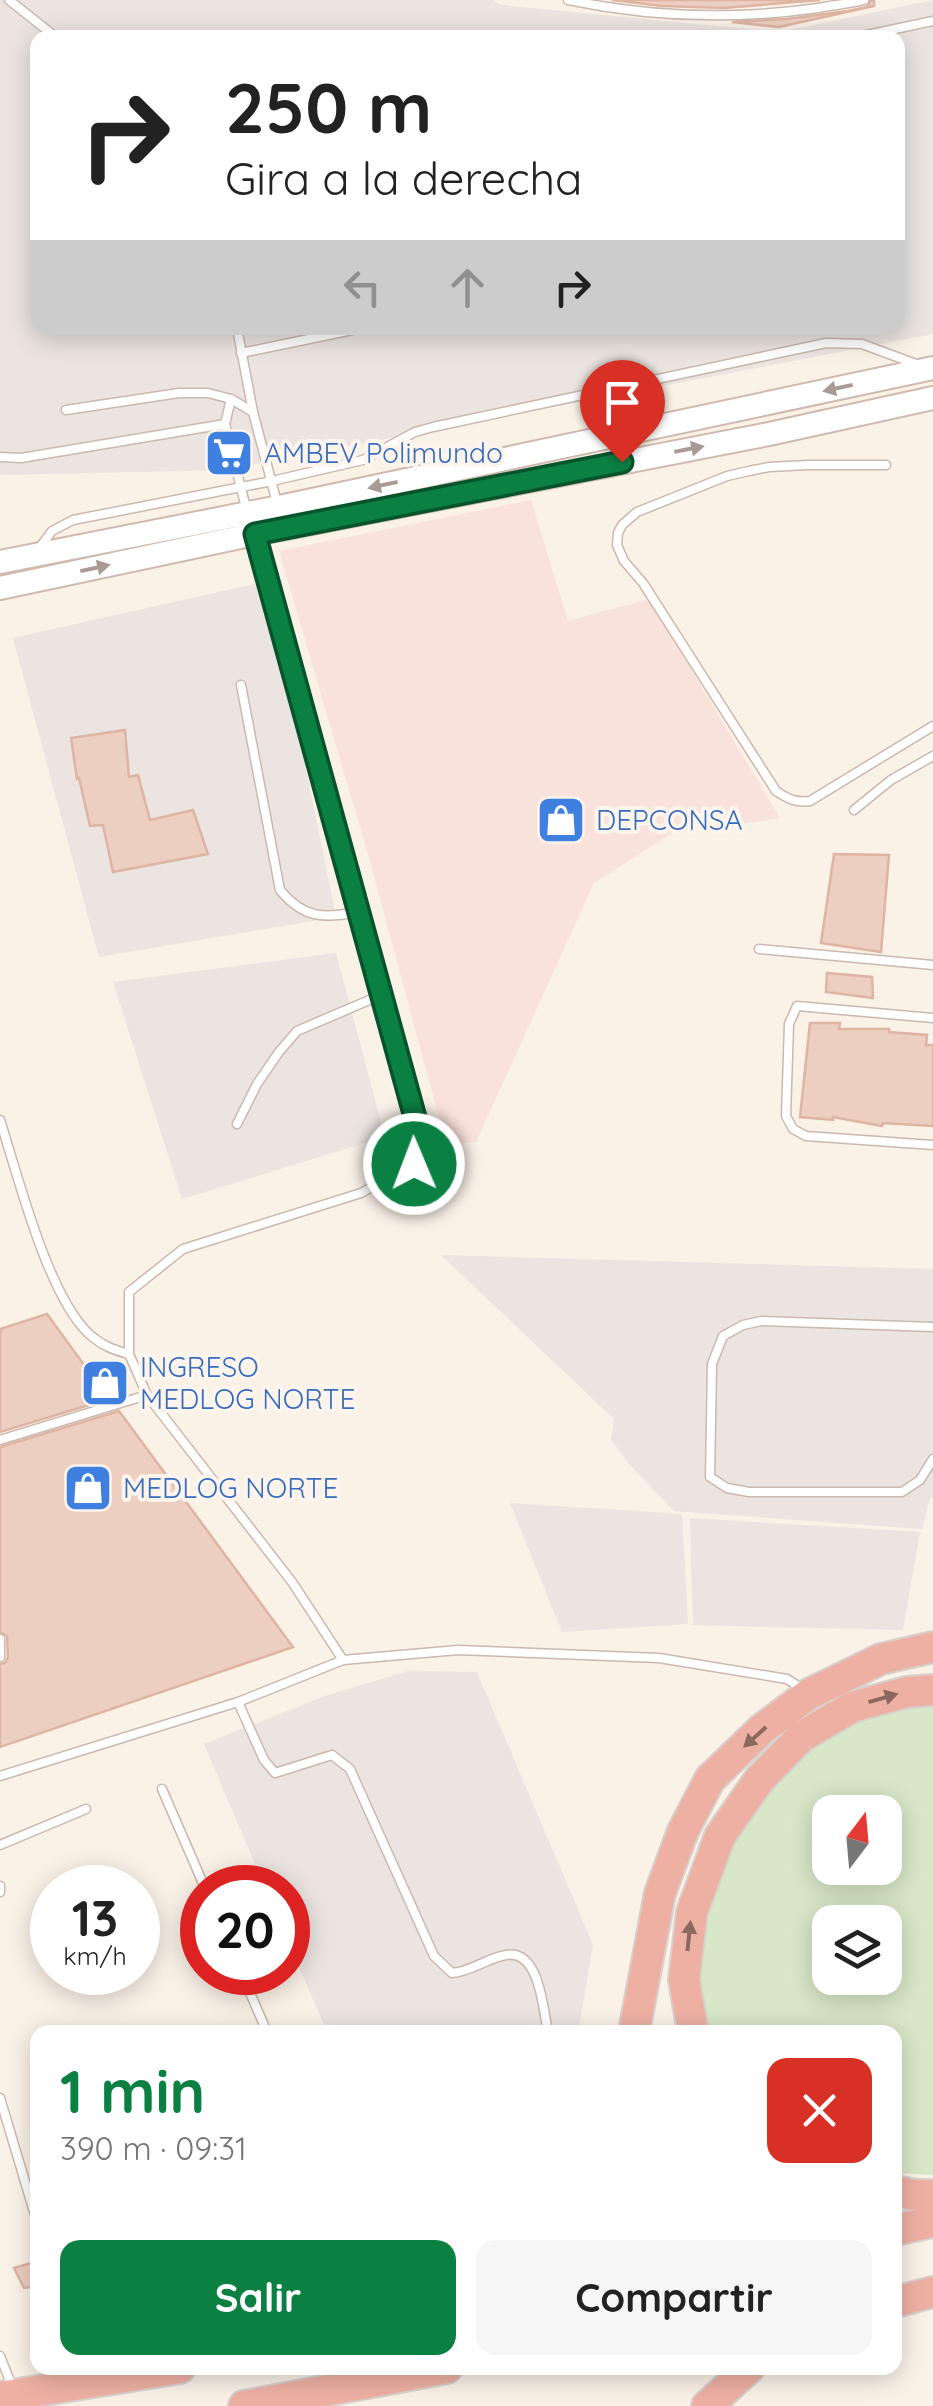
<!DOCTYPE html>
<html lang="es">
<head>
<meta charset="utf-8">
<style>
  :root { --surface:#fff; --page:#f6f6f6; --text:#222; --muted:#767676; --accent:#0b8043 }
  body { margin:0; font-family:Quicksand,sans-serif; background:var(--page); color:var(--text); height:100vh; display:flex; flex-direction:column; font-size:38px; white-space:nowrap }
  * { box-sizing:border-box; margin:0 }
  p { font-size:32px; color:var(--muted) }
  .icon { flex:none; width:55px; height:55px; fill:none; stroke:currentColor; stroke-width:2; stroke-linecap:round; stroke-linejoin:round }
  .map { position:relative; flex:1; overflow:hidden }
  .details { position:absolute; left:30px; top:2025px; width:872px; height:350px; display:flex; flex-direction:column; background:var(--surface); border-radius:20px; box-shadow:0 5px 25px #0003 }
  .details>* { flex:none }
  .guide { position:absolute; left:30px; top:30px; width:875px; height:305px; border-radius:20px; box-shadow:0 5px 25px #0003; background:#fff; color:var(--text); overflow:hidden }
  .needle { width:65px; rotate:16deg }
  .controls { position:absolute; left:812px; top:1795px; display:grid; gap:20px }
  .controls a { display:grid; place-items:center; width:90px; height:90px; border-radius:20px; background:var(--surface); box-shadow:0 5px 25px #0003; font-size:50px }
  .speed { position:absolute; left:30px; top:1865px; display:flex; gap:20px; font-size:50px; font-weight:700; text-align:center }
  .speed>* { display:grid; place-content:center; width:130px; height:130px; border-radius:50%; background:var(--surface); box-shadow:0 5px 25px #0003; line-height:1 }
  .speed small { font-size:25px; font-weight:400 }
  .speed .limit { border:15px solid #d22; background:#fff; color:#111 }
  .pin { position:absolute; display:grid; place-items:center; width:85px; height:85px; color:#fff; margin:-102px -42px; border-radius:50% 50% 50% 0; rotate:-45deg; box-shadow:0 0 10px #0007 }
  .pin .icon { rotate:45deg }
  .me { position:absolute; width:110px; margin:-55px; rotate:359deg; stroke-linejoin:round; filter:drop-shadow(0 0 8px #0008) }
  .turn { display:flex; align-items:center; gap:35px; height:210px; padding:0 30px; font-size:45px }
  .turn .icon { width:130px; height:130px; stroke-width:2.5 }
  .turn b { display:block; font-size:70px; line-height:85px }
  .lanes { display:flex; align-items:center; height:95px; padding:0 30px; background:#0003; justify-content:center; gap:50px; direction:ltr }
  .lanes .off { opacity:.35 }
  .round { display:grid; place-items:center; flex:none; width:105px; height:105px; border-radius:20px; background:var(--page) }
  .head { display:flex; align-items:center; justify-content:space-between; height:170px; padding:0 30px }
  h1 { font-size:60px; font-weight:700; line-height:75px; color:var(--accent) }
  .action { display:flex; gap:20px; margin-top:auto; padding:20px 30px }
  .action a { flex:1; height:115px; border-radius:20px; background:var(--accent); color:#fff; font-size:40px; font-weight:700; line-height:115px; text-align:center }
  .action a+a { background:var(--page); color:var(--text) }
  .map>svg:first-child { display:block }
  .commercial { fill:#fae2dc }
  .industrial { fill:#ebe4e0; fill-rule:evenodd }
  .green { fill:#d7e7c7; fill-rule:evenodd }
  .building { fill:#edcfc1; stroke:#deb4a3; stroke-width:2.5 }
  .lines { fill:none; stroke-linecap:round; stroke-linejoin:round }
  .lane-casing { stroke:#cbb8ae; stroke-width:11 }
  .secondary-casing { stroke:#d0baaf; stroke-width:26 }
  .highway-casing { stroke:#d8d0cd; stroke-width:34 }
  .lane { stroke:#fff; stroke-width:8 }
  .secondary { stroke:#fff; stroke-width:22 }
  .highway { stroke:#efb0a4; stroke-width:30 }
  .oneway { fill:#aa9a95 }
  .oneway2 { fill:#8b695f }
  .route-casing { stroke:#07532c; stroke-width:25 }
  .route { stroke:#0b8043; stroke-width:18 }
  .labels { text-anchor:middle; stroke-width:8; stroke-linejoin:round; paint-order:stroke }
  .shop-label { font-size:28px; fill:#366cbe; stroke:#fdf5ed; text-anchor:start }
</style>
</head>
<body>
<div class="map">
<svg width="933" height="2406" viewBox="0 0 933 2406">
  <rect width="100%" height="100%" fill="#faf1e7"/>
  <!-- commercial -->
  <polygon class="commercial" points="531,500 568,621 649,599 780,818 727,826 688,823 594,883 476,1142 446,1144 371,865 279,551"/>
  <!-- industrial -->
  <g class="industrial">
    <path d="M 0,0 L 493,0 L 501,5 L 780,32 L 933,0 L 933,334 L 226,470 L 0,475 ZM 38,38 L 898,38 L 898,328 L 38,328 Z"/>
    <polygon points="268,581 336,917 99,957 13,638"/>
    <polygon points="336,953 385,1137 182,1199 113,982"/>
    <polygon points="441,1255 933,1269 933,1498 930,1498 922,1529 674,1511 629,1464 611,1439 614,1419"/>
    <polygon points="510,1503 682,1514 688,1624 562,1632"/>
    <polygon points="690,1518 920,1532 903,1630 693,1625"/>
    <polygon points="408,1671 477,1672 593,1945 578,2032 327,2032 288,1941 288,1888 265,1887 204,1744 325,1696"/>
  </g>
  <!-- green -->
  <path class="green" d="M 933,1701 L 933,2175 L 895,2173 L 895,2032 L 704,2032 L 697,2005 L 698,1929 L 728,1842 L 759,1800 L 797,1758 L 838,1728 L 883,1708 ZM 830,1812 L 885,1812 L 885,1868 L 830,1868 ZM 830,1922 L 885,1922 L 885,1978 L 830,1978 Z"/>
  <!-- building -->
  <g class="building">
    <polygon points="612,0 820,0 724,8 662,6"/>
    <polygon points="871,0 874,0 874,6 779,27 732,22 787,19 848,11 867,7"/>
    <polygon points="125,730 129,777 138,775 150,820 193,810 208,854 113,872 103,825 90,826 79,778 77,779 71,738"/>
    <polygon points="834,854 889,855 881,952 821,943"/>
    <polygon points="827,973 872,977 873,998 826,992"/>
    <polygon points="810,1023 840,1023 839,1029 889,1029 889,1032 927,1035 926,1045 933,1045 933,1126 883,1123 882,1126 833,1117 833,1120 800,1117"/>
    <polygon points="47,1314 109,1399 0,1432 0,1329"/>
    <polygon points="119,1411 293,1647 0,1747 0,1664 5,1663 8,1657 7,1636 0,1632 0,1447"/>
    <polygon points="38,2261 38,2286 24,2288 14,2268"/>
  </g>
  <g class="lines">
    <!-- lane casing -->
    <g class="lane-casing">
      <g id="lane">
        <polyline points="9,0 57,38"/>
        <path d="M 568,0 C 650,17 735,20 818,8 C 833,5 849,4 864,0"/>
        <polyline points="853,38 933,21"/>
        <polyline points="237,328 253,412"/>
        <polyline points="241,353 362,328"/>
        <polyline points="231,399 225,424 247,512"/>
        <polyline points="66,410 179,393 208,393 231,399 253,412 277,503"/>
        <polyline points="0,457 21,458 225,424"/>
        <path d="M 886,465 L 808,465 L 769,467 L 749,471 L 727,476 L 637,512 L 622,525 L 618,533 L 617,545 L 624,561 L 643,583 L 776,791 C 788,799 796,803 810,801 L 933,726"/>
        <polyline points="256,539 419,1132 414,1164 361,1193 183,1249 129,1292 129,1354 147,1395 292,1582 343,1660"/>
        <polyline points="38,550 52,531 73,520 272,481 363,460 415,432 433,427 826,343 862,344 916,364"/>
        <path d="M 241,685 L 280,890 C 303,918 323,919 358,912"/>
        <polyline points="854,810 891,780 933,756"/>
        <polyline points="759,949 933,965"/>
        <polyline points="933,1018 797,1006 789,1024 786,1116 793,1129 806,1136 933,1145"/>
        <path d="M 0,1120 C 18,1176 47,1293 88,1333 C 101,1345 113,1350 129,1354"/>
        <polyline points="237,1124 257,1084 279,1052 297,1031 381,995"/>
        <polyline points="933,1327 761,1321 743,1325 723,1336 712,1364 710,1477 727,1488 749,1492 902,1492 920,1480 933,1459"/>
        <polyline points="0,1440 147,1395"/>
        <polyline points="0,1639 0,1657"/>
        <path d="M 238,1702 L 264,1760 L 275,1773 L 332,1755 L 350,1769 L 434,1956 L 452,1973 C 471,1972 487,1958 506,1955 C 540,1949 543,2010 548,2032"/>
        <polyline points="0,1776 238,1702 343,1660 458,1650 659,1658 787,1679 801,1688"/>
        <polyline points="162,1789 205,1888"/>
        <polyline points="0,1845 86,1809"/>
        <polyline points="0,1886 0,1892"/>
        <polyline points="241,1972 267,2032"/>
        <polyline points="0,2098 38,2225"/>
        <polyline points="0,2356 12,2386"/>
      </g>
    </g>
    <!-- secondary casing -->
    <g class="secondary-casing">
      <g id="secondary">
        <polyline points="0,562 279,507 933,368"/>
        <polyline points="0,588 255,534 769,434 933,398"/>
      </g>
    </g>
    <!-- highway casing -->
    <g class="highway-casing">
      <g id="highway">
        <polyline points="634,2032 660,1893 683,1831 710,1779 762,1729 809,1694 881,1659 933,1647"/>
        <polyline points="693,2032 684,1980 692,1912 720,1836 759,1780 801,1737 852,1707 907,1692 933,1690"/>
        <polyline points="895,2191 915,2195 933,2195"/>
        <polyline points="895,2230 933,2222"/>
        <polyline points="895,2302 933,2292"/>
        <polyline points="0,2397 180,2368"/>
        <polyline points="244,2406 447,2368"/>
        <polyline points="707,2406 749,2368"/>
      </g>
    </g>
    <!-- lane -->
    <use href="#lane" class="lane"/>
    <!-- secondary -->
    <use href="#secondary" class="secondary"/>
    <!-- highway -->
    <use href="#highway" class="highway"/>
  </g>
  <!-- one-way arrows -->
  <defs><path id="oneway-solid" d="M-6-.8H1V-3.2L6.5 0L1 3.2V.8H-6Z" transform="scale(2.5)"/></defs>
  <g class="oneway">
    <use href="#oneway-solid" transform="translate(838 388) rotate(168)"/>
    <use href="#oneway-solid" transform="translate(689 449) rotate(-11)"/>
    <use href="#oneway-solid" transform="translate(383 485) rotate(168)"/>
    <use href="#oneway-solid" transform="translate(95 568) rotate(-12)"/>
  </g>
  <g class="oneway2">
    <use href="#oneway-solid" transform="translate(883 1698) rotate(-16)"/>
    <use href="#oneway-solid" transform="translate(755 1737) rotate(138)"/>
    <use href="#oneway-solid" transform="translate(689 1936) rotate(-84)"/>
  </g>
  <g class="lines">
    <!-- route casing -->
    <g class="route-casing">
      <polyline id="route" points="414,1164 419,1132 255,534 622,462"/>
    </g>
    <!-- route -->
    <use href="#route" class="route"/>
  </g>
  <!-- icons -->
  <defs>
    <g id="supermarket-square" transform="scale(2.5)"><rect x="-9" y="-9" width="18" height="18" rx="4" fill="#3f7fe0" stroke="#fdf5ed"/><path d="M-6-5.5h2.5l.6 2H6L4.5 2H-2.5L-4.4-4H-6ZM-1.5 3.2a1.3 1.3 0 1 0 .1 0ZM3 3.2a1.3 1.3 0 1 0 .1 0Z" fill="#fff"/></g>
    <g id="shop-square" transform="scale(2.5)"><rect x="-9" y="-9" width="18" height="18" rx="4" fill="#3f7fe0" stroke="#fdf5ed"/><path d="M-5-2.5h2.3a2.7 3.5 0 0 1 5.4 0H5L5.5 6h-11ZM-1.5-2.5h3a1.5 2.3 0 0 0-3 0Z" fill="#fff"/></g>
  </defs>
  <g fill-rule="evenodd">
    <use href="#supermarket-square" x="229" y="453"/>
    <use href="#shop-square" x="561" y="820"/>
    <use href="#shop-square" x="105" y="1383"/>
    <use href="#shop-square" x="88" y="1488"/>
  </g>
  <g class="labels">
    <!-- shop labels -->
    <g class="shop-label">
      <text x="264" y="463">AMBEV Polimundo</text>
      <text x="596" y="830">DEPCONSA</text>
      <text x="140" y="1377">INGRESO<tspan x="140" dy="32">MEDLOG NORTE</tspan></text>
      <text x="123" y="1498">MEDLOG NORTE</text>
    </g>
  </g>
</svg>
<div class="controls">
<a><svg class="needle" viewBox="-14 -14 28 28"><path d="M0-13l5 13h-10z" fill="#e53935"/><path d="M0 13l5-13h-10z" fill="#767676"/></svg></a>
<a><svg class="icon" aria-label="layers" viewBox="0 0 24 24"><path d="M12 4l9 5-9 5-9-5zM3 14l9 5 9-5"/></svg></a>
</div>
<div class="speed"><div>13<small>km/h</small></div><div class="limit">20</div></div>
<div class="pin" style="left:622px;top:462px;background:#d93025"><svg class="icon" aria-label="arrive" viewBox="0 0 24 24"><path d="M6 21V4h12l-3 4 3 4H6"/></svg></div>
<svg class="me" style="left:414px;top:1164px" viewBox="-20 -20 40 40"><circle r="17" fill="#0b8043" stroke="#fff" stroke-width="3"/><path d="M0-11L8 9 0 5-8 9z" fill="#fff"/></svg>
<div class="guide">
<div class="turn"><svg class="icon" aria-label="right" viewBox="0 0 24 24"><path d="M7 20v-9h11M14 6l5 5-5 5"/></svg><div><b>250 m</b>Gira a la derecha</div></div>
<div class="lanes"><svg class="icon off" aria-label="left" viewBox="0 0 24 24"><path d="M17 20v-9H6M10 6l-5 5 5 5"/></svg><svg class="icon off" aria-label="ahead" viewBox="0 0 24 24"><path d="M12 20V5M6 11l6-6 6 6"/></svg><svg class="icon" aria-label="right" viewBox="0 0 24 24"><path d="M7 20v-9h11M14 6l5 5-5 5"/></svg></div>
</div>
<section class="details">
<div class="head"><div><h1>1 min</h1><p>390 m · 09:31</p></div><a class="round" style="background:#d93025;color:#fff"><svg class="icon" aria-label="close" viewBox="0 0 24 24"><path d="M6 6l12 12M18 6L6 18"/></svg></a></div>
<div class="action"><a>Salir</a><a>Compartir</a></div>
</section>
</div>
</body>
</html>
